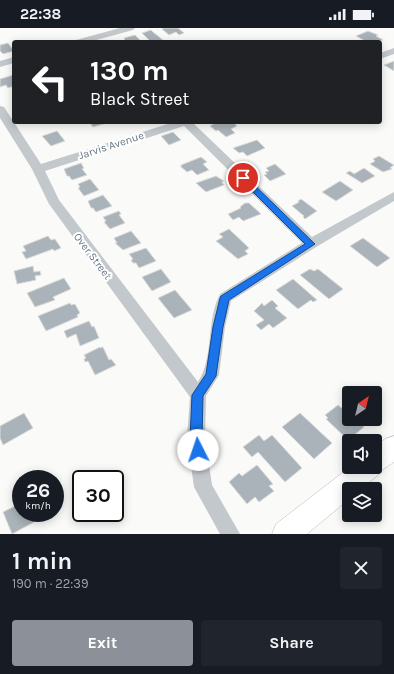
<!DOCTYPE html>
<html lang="en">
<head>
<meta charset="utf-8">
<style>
  :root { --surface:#171b24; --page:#20242c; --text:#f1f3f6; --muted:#9ea1a6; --accent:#8c9099 }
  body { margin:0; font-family:Karla,sans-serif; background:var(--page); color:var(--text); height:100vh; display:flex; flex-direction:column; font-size:15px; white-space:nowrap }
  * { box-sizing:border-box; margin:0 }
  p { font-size:13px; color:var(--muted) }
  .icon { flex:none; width:22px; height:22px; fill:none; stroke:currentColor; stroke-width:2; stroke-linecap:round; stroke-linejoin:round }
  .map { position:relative; height:506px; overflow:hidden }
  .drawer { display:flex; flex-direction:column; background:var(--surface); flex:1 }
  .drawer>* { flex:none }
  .top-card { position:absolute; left:12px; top:12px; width:370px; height:84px; border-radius:4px; box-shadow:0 2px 10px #0003; background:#202124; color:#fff; overflow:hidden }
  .needle { width:26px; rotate:35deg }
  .controls { position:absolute; left:342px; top:358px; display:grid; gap:8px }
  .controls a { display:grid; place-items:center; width:40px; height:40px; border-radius:4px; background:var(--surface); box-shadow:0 2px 10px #0003; font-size:20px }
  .speed { position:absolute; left:12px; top:442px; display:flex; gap:8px; font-size:20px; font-weight:700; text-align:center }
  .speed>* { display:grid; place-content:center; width:52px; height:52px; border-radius:50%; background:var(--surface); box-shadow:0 2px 10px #0003; line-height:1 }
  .speed small { font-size:10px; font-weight:400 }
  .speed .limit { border:2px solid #111; border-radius:6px; background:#fff; color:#111 }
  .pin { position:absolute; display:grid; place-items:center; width:34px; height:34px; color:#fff; margin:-17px; border:2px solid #fff; border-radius:50%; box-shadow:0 1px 4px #0007 }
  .me { position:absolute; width:44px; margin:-22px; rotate:356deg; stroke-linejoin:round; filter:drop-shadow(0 0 3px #0008) }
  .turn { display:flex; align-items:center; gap:14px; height:84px; padding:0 12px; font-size:18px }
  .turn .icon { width:52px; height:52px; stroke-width:2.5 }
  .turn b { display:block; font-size:28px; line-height:34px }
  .round { display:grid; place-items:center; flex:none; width:42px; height:42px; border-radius:4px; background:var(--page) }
  .summary { display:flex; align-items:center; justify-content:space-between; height:68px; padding:0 12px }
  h1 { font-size:24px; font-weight:700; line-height:30px }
  .cta { display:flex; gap:8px; margin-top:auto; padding:8px 12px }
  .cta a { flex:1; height:46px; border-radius:4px; background:var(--accent); color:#fff; font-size:16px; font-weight:700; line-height:46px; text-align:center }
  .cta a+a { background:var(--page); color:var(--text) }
  .status { display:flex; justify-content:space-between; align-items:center; height:28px; padding:0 20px; background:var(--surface); direction:ltr }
  .status svg { height:11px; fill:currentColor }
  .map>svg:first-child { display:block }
  .building { fill:#aab3b9; stroke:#dcdcda }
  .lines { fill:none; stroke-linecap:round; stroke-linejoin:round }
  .secondary-casing { stroke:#b3babf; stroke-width:1 }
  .street { fill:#c3c8cc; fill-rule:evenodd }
  .secondary { fill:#fff; fill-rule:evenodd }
  .route { fill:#1a73e8; stroke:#114b97 }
  .labels { text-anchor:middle; stroke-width:4; stroke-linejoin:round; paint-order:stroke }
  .street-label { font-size:11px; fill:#657683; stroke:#fff }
</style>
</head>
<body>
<div class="status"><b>22:38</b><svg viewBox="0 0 49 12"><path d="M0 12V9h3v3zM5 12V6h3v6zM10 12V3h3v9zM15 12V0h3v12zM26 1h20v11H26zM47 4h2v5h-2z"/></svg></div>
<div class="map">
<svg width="394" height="506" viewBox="0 0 394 506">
  <rect width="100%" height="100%" fill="#fafaf8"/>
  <!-- building -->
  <g class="building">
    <polygon points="163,0 178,0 184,5 179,7 176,4 169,7 162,1"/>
    <polygon points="151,2 153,4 163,12 151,14 142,5"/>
    <polygon points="368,3 378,7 376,8 383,12 377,14 367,14 356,8"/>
    <polygon points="135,7 142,14 126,14 124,12 125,11 124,10"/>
    <polygon points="8,15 14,23 3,26 0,23 0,17"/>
    <polygon points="394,33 394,43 384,37"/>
    <polygon points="13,47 14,58 8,60 6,57 0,59 0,51"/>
    <polygon points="89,94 106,94 107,95 93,99"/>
    <polygon points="217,94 233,94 237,98 231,101 235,105 226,109 218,102 216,103 210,98"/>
    <polygon points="57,103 65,113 51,118 42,108"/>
    <polygon points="173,104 181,112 169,117 161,108"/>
    <polygon points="257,112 265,120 247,128 243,124 239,125 233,120"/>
    <polygon points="379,128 394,137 390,140 392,141 383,144 370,136 375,133 373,131"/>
    <polygon points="201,129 207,134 203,136 209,142 197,147 192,142 187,144 180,138 182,138 181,137"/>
    <polygon points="81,135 84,140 82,141 87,147 72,152 69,148 67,148 64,141"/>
    <polygon points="275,136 286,146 270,153 264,147 267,146 265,144 269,143 266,140"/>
    <polygon points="364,140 375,148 362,155 346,145 350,143 354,146"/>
    <polygon points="216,148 224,153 222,154 224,157 206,164 196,155"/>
    <polygon points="90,151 99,162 84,168 78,160 80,159 78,156"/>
    <polygon points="340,153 353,162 336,173 322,164"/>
    <polygon points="103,167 112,178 96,184 93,180 91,180 88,173"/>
    <polygon points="301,171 317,183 305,191 303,189 304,188 292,178 299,174 298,173"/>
    <polygon points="245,175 249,175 261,186 243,193 239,189 233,192 228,186 241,180 240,179"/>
    <polygon points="119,183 121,186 119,187 125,195 110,201 104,194 106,193 103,189"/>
    <polygon points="229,201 249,220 245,223 248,226 238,231 216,213 223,209 219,206"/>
    <polygon points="131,203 141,215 123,222 115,215 117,215 114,210"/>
    <polygon points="48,208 51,212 55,211 61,220 54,223 53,221 26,231 22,224 26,223 23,218"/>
    <polygon points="363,210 390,230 377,239 350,218"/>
    <polygon points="146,220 156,233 139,240 136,235 133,235 131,232 133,231 129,226"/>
    <polygon points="33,238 34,244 40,243 41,247 35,248 36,252 17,256 14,243"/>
    <polygon points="161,241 171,254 152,263 142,249"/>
    <polygon points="310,241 314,243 318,241 343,261 329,271 300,247"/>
    <polygon points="64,250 71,261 53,269 55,272 35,279 27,265"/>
    <polygon points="293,251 317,272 313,274 311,272 298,281 276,262"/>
    <polygon points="175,262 192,282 174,290 158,270"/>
    <polygon points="272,272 278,278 275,280 287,290 273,300 269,296 261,302 256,297 264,292 254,283 262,275 264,278"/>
    <polygon points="70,275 71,277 75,276 80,285 77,287 78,289 46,303 38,288"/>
    <polygon points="89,293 92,299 94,298 99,310 80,318 76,306 67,310 64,303"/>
    <polygon points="100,319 100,320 103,319 109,332 111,331 116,337 95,347 88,333 85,334 84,331 86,330 84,327"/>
    <polygon points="338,377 349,386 349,391 355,391 364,399 348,412 326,391 328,390 325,387"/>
    <polygon points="24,385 33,400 3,417 0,410 0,398"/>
    <polygon points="300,385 332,415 314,431 282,399"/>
    <polygon points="259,407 264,413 272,407 302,440 285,454 258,424 252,429 243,419"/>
    <polygon points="257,437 273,456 269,458 274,463 259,474 255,469 247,476 229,454 239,445 242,448"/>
    <polygon points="21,475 21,485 51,485 12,506 3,484"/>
  </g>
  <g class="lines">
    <!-- secondary casing -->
    <g class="secondary-casing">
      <polygon id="secondary" points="394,408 394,434 379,444 378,447 361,461 349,461 349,471 307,506 272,506 276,496 350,439 375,439 375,419 385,411"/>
    </g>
    <!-- street -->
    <g class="street">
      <polygon points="120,0 135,0 133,2 89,14 74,14 76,12"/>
      <polygon points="394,20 394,26 380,31 380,25"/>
      <polygon points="14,29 14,35 0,39 0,33"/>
      <path d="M 0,78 L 4,79 L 41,136 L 174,94 L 192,94 L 312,209 L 394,164 L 394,173 L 316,219 L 231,273 L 225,299 L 219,347 L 206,368 L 205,410 L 212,457 L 240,506 L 220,506 L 194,459 L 187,410 L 190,369 L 49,176 L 32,141 L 0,90 ZM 184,98 L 302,215 L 220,266 C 206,292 214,330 198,354 L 59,172 L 45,143 Z"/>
    </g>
    <!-- secondary -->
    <use href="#secondary" class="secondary"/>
  </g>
  <!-- route -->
  <polygon class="route" points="243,147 245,148 315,216 229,272 223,299 216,348 203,368 202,410 203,422 202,426 198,427 194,426 190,410 192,367 206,346 213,299 220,270 221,268 305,216 240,151 240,148"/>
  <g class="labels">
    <!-- street labels -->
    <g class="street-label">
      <text transform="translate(111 117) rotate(-18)" y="4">Jarvis Avenue</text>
      <text transform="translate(93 228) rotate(53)" y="4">Over Street</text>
    </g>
  </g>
</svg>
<div class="controls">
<a><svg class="needle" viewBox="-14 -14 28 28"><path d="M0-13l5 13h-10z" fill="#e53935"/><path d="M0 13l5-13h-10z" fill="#9ea1a6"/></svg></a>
<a><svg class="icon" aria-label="sound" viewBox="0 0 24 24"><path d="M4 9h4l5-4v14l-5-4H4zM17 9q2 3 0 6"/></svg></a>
<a><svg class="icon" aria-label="layers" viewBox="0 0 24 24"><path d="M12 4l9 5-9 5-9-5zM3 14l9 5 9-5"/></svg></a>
</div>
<div class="speed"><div>26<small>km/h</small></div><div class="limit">30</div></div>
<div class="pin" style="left:243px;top:150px;background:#d93025"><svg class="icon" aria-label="arrive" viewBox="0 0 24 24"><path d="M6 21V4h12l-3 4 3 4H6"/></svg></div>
<svg class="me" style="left:198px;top:422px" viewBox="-20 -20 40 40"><circle r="19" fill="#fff"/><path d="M0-13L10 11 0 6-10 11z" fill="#1a73e8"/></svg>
<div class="top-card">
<div class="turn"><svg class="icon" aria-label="left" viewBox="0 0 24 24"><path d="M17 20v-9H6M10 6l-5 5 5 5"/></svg><div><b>130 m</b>Black Street</div></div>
</div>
</div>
<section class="drawer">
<div class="summary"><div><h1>1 min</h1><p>190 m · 22:39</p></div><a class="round"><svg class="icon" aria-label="close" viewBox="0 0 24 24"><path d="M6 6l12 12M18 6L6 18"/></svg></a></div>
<div class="cta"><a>Exit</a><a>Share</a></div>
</section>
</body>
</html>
